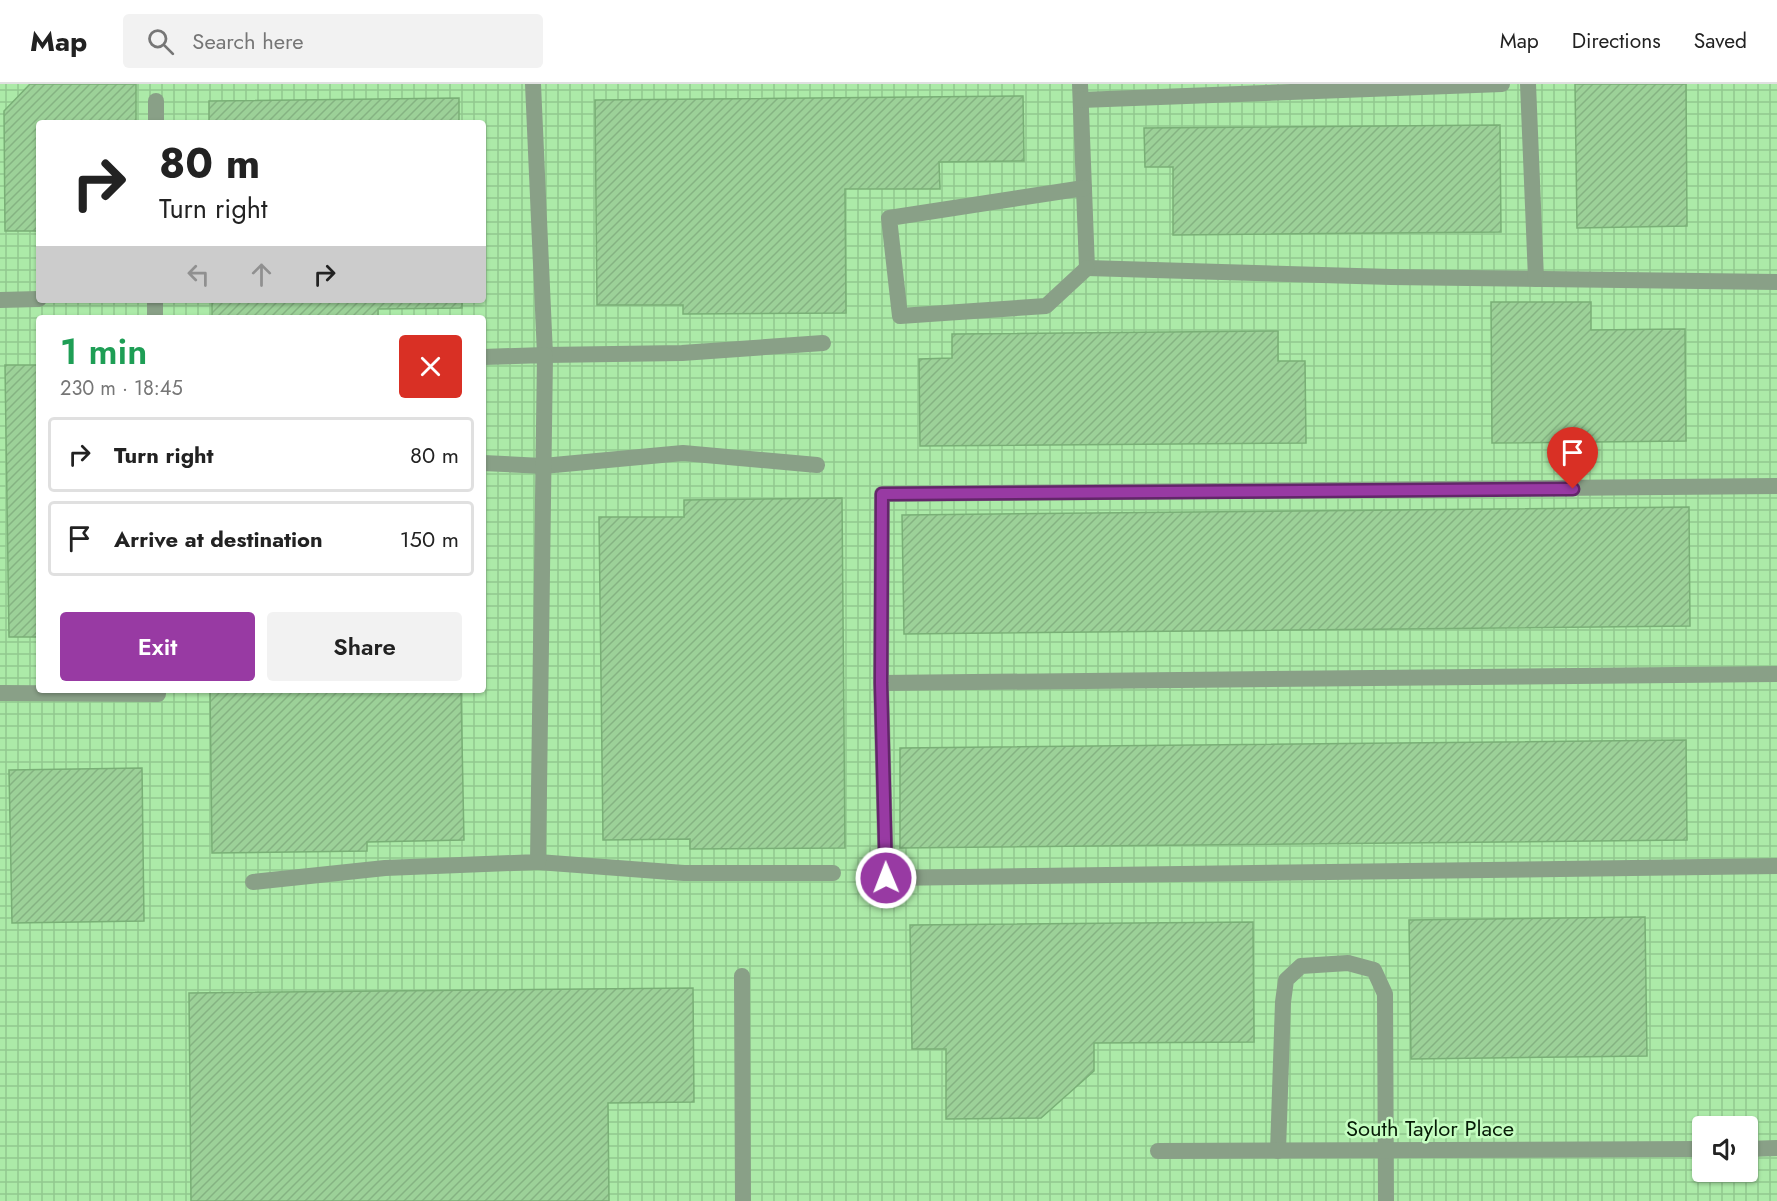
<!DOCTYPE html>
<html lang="en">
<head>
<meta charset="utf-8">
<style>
  :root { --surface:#fff; --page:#f2f2f2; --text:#222; --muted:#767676; --line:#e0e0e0; --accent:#983aa3 }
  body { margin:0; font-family:Jost,sans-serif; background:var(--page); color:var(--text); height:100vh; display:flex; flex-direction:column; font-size:22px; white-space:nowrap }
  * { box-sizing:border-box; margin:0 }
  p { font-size:20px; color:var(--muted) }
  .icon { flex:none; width:33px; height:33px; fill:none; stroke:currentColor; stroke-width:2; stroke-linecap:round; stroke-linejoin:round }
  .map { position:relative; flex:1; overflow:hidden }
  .panel { position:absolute; left:36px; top:231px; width:450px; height:378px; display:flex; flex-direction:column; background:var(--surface); border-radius:6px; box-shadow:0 2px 4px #0004 }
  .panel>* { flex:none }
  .guide { position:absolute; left:36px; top:36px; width:450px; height:183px; border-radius:6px; box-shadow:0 2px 4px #0004; background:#fff; color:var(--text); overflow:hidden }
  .fabs { position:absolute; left:1692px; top:1032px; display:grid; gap:12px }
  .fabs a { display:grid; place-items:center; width:66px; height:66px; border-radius:6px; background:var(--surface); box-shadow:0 2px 4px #0004; font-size:30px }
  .pin { position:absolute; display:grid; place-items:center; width:51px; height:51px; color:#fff; margin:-62px -26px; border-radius:50% 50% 50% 0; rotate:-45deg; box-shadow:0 0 6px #0007 }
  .pin .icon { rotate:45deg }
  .me { position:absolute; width:66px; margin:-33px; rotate:359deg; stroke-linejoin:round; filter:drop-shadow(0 0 4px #0008) }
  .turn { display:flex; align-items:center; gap:21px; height:126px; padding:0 24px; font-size:27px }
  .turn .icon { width:78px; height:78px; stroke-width:2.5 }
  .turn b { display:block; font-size:42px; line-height:51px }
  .lanes { display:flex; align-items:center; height:57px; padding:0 24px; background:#0003; justify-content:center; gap:30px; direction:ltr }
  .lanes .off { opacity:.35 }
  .round { display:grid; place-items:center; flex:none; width:63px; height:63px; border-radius:6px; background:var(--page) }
  .headline { display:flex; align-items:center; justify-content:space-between; height:102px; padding:0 24px }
  h1 { font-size:36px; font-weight:600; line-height:45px; color:#1e9e55 }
  .cta { display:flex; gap:12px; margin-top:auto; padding:12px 24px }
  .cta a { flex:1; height:69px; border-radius:6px; background:var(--accent); color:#fff; font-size:24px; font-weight:600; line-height:69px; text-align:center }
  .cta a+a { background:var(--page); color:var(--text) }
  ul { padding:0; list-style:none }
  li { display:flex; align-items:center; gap:18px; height:75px; margin:0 12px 9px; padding:0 12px; border:3px solid var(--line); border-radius:6px }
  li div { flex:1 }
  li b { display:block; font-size:22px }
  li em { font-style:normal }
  header { display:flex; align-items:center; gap:36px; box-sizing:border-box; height:84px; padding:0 30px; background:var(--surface); border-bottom:2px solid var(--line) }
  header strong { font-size:28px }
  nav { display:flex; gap:33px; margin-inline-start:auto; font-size:21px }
  .search { width:420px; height:54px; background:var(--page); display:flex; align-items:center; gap:15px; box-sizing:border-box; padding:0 21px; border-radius:6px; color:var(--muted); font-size:22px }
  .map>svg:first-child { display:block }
  .industrial { fill:url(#industrial-grid); fill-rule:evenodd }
  .building { fill:url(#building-hatch); stroke:#79af76; stroke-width:1.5 }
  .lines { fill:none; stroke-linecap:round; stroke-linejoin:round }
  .service { stroke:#89a087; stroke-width:16 }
  .minor { stroke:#89a087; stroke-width:16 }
  .route-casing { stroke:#63266a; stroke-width:15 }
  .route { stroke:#983aa3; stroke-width:10 }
  .labels { text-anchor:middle; stroke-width:5; stroke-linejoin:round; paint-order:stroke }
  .street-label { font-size:22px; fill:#071c07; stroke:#c6fec2 }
</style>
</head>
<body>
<header>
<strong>Map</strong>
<div class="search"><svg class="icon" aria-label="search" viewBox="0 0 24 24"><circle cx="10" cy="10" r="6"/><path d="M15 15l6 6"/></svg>Search here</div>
<nav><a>Map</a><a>Directions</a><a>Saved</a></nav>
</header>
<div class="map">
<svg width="1777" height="1117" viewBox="0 0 1777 1117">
  <defs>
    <pattern id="industrial-grid" width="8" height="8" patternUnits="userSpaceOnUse" patternTransform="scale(1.5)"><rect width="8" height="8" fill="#aceaa8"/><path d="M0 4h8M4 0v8" fill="none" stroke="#92c88f"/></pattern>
    <pattern id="building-hatch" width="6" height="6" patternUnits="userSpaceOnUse" patternTransform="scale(1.5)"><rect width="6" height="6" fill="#9cd198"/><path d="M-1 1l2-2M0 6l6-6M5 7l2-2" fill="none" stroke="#85b382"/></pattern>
  </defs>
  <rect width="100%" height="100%" fill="#b9f0b5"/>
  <!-- industrial -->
  <path class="industrial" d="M 0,0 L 1777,0 L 1777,1117 L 0,1117 ZM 39,39 L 483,39 L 483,216 L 39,216 ZM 39,234 L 483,234 L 483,606 L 39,606 ZM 1702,1042 L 1748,1042 L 1748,1088 L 1702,1088 Z"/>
  <!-- building -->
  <g class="building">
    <polygon points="30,0 136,0 136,39 39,39 39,147 5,147 4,27"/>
    <polygon points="1575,0 1686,0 1687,142 1577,144"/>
    <polygon points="1023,12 1024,77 939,78 940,105 845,105 846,229 683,230 683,221 597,221 595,16"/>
    <polygon points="459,14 459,39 209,39 209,17"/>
    <polygon points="1500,41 1501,148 1173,151 1173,83 1145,83 1144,44"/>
    <polygon points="212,216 462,216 462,224 378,225 378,234 212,234"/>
    <polygon points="1491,218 1591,218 1591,246 1685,245 1686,357 1492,359"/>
    <polygon points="1278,247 1278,277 1305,277 1306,359 920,362 919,275 952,274 952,250"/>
    <polygon points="5,281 39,281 39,553 9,553"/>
    <polygon points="842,414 845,764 690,765 690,755 603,756 599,433 684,433 684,416"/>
    <polygon points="1689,423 1690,542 904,550 902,431"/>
    <polygon points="210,606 461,606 464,756 367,758 367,767 212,769"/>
    <polygon points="1686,656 1687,756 900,764 900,664"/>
    <polygon points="142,684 144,837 12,839 9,686"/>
    <polygon points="1645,833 1647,972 1411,975 1409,836"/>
    <polygon points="1253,838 1254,958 1094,959 1094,987 1041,1034 946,1035 946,965 912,965 910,841"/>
    <polygon points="693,904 694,1018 608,1019 609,1117 191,1117 189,909"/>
  </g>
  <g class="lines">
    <!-- service -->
    <g class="service">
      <polyline points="533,0 545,271 682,269 823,259"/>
      <polyline points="1080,0 1087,184 1391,193 1777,198"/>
      <polyline points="1528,0 1536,195"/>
      <polyline points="1081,16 1502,0"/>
      <polyline points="156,39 156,17"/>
      <polyline points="1084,104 889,134 900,232 1046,222 1087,184"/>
      <polyline points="0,216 39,215"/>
      <polyline points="155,216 155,234"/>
      <polyline points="483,379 543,382 683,369 817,381"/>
      <polyline points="1777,590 881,599 886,794 1777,782"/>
      <polyline points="881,599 882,410 1777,402"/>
      <polyline points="0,609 158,610 158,606"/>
      <polyline points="538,778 684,789 833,789"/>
      <polyline points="253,798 385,784 538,778 545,271 483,273"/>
      <polyline points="742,892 743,1117"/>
      <polyline points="1278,1067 1283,918 1286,896 1301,882 1348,879 1374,886 1385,910 1386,1117"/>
    </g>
    <!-- minor -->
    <g class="minor">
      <polyline points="1748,1065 1777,1064"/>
      <polyline points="1158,1067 1702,1065"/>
    </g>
  </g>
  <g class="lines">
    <!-- route casing -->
    <g class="route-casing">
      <polyline id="route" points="886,794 881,599 882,410 1573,405"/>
    </g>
    <!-- route -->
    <use href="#route" class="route"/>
  </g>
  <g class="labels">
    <!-- street labels -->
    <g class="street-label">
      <text x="1430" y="1052">South Taylor Place</text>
    </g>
  </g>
</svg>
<div class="fabs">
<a><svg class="icon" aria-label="sound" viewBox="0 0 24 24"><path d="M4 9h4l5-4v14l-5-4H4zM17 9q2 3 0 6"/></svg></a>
</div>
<div class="pin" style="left:1573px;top:405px;background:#d93025"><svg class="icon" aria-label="arrive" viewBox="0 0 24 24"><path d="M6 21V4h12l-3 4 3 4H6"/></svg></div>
<svg class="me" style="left:886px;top:794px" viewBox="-20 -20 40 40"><circle r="17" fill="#983aa3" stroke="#fff" stroke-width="3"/><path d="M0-11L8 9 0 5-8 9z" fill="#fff"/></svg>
<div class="guide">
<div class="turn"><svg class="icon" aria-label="right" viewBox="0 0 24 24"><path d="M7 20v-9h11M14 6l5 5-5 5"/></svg><div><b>80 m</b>Turn right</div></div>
<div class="lanes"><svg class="icon off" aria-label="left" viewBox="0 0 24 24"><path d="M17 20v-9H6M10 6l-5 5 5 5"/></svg><svg class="icon off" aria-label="ahead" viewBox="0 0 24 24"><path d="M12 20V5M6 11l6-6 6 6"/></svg><svg class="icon" aria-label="right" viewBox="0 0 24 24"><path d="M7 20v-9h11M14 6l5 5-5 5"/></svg></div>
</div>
<section class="panel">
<div class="headline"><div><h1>1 min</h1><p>230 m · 18:45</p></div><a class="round" style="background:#d93025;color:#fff"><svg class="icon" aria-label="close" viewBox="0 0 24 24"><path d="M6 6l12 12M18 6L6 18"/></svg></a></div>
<ul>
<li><svg class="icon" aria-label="right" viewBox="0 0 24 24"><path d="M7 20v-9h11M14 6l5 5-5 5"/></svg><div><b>Turn right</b></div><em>80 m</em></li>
<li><svg class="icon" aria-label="arrive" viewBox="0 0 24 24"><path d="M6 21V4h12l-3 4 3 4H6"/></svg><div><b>Arrive at destination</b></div><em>150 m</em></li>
</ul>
<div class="cta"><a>Exit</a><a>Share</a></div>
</section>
</div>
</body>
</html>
